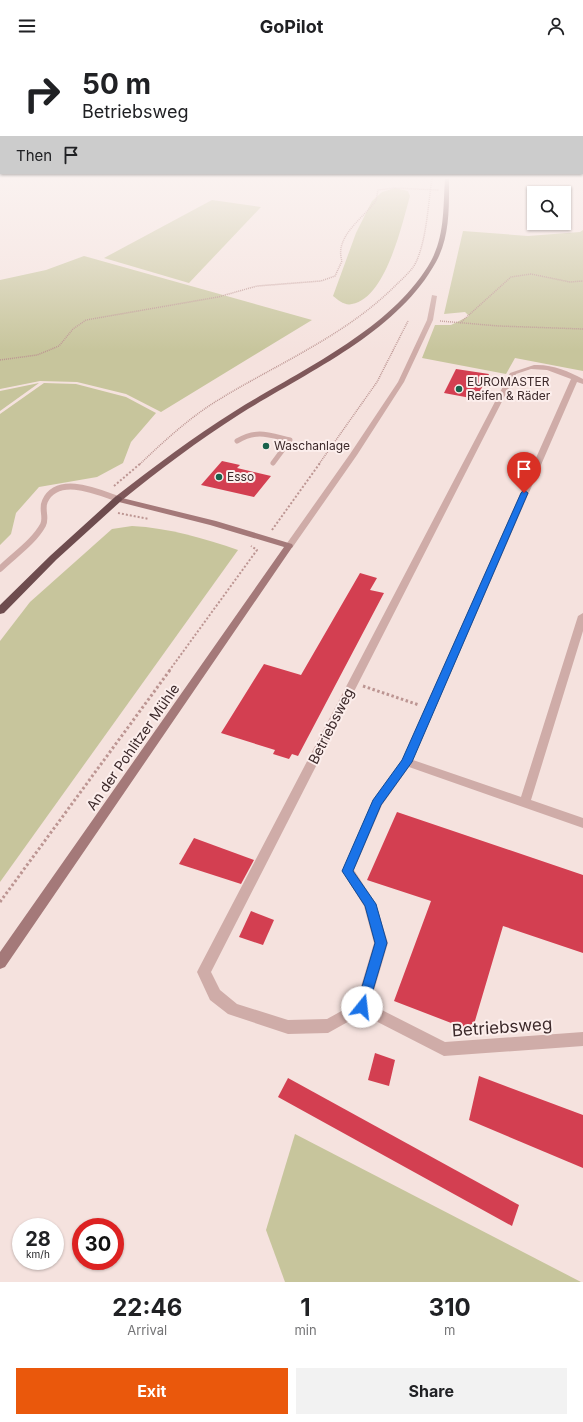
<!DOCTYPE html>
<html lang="en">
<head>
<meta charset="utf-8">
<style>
  :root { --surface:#fff; --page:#f2f2f2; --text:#202124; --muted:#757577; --accent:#ea580c }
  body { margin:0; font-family:Inter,sans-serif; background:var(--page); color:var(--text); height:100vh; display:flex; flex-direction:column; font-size:15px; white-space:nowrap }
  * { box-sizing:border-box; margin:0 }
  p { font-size:13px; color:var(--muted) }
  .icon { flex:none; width:22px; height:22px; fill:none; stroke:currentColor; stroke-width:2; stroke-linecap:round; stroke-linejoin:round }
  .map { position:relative; height:1230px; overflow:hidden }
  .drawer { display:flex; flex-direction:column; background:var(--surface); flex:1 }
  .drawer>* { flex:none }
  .top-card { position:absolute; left:0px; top:0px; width:583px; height:122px; box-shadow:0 1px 3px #0004; background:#fff; color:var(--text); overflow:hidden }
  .tools { position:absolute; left:527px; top:134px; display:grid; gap:8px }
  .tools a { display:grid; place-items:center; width:44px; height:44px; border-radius:0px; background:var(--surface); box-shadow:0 1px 3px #0004; font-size:20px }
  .speed { position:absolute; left:12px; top:1166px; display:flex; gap:8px; font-size:20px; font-weight:700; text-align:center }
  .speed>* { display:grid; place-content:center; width:52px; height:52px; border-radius:50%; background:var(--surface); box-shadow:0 1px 3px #0004; line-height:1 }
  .speed small { font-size:10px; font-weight:400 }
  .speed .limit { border:6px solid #d22; background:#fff; color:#111 }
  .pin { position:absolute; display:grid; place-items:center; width:34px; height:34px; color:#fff; margin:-41px -17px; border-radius:50% 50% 50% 0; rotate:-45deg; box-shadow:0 0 4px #0007 }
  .pin .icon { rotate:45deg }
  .me { position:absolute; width:44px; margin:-22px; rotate:16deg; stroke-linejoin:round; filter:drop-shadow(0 0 3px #0008) }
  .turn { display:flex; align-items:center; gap:14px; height:84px; padding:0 16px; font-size:18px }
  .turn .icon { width:52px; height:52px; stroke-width:2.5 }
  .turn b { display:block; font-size:28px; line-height:34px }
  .then { display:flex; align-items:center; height:38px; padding:0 16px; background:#0003; gap:8px; font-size:15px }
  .eta { display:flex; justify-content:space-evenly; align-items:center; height:68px; text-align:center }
  .eta b { font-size:24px; font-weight:700; line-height:28px }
  .primary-button { display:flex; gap:8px; margin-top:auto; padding:8px 16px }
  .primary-button a { flex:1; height:46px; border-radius:0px; background:var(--accent); color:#fff; font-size:16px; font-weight:700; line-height:46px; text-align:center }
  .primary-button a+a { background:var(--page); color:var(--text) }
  header { display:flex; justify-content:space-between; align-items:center; height:52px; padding:0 16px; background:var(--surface); font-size:18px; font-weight:700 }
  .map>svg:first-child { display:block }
  .green { fill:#c7c59c }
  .building { fill:#d33f51 }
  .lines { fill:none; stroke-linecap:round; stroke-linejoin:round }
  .path-far2 { stroke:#bc9592; stroke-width:1.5; stroke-dasharray:1 1; stroke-linecap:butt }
  .path-far1 { stroke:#bc9592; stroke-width:2; stroke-dasharray:2 2; stroke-linecap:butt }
  .path { stroke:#bc9592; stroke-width:3; stroke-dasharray:2.5 2.5; stroke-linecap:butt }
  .service-far1 { stroke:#cfaca8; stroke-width:5 }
  .service { stroke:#cfaca8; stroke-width:6 }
  .minor { fill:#cfaca8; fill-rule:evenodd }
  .secondary { fill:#a47979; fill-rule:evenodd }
  .primary { fill:#7f585a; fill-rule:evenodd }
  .trunk { fill:#6e4c4e; fill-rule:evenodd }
  .route { fill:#1a73e8; stroke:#114b97 }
  .poi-dot { fill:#19624c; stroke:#fceeec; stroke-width:1.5 }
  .labels { text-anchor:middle; stroke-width:4; stroke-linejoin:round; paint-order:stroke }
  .far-poi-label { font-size:12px; fill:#3c292a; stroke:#fceeec; text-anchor:start }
  .street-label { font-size:14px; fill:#3c292a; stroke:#fceeec }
  .near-street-label { font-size:17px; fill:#3c292a; stroke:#fceeec }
</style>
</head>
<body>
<header><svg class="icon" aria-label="menu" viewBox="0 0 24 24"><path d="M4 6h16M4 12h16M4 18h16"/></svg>GoPilot<svg class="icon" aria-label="person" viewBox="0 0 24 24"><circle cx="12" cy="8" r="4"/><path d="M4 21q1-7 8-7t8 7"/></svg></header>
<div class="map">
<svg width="583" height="1230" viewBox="0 0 583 1230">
  <rect width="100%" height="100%" fill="#f5e2de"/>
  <!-- green -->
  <g class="green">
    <path d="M 395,136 L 408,139 L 410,144 C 402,172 386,246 352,252 C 345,254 338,248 333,244 L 356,181 L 372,149 L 382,140 Z"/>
    <polygon points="212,148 261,155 189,231 104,206"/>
    <polygon points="583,178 583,319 515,306 506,322 422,306 435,273 451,273 469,264 465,260 444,262 463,179 528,184 580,180"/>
    <polygon points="84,204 312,268 161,360 126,342 77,330 40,329 0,337 0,228 46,218"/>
    <polygon points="39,331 0,359 0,339"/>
    <polygon points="44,331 76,332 126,345 156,361 131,390 123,411 97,425 39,435 16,461 11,482 0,493 0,362"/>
    <path d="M 132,474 C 169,476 203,486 238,498 L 0,830 L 0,589 L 30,550 L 112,477 Z"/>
    <polygon points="295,1082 581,1230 285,1230 266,1178"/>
  </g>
  <!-- building -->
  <g class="building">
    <polygon points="456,317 489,322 476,347 444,341"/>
    <polygon points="222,409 240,413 237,416 271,424 254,445 201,433"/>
    <polygon points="360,521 377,526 370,538 384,541 298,704 292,702 289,707 273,702 275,698 221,681 264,612 301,623"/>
    <polygon points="397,760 583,823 583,901 503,874 472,979 394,949 431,849 367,828"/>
    <polygon points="194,786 254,808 241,832 179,812"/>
    <polygon points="251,859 274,868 263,893 239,885"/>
    <polygon points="375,1001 395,1008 389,1034 368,1028"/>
    <polygon points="479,1024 583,1063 583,1116 469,1068"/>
    <polygon points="288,1026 519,1153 512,1174 278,1045"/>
  </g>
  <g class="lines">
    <!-- path-far2 -->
    <g class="path-far2">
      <polyline points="440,269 499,274 583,277"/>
      <polyline points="460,271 511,225 531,222 570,230 583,229"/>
      <path d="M 0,308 L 37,303 L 59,294 L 73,277 L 86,268 L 218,245 L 257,234 L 321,229 L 335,224 L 342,209 C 334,185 363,166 375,150 C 377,147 377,142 378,138 L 394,136 L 439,138"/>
      <path d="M 140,412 C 163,390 188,367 215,350 C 276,312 344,285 396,233 C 403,226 413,218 417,208 C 427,184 428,152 432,127"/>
      <polyline points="319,412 377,330 408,269"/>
    </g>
    <!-- path-far1 -->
    <g class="path-far1">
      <polyline points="114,434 141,411"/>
      <polyline points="118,461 149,467"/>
      <polyline points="272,478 320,411"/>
      <polyline points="169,619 257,498 251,494"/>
    </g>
    <!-- path -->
    <g class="path">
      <polyline points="363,634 419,653"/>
      <polyline points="0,850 170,618"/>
    </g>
    <!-- service-far1 -->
    <path class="service-far1" d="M 237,389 C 257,377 269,383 290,388 L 273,411"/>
    <!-- service -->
    <path class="service" d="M 0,517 C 14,503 33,491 43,473 C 47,466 41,457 45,449 C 58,422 98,440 118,447"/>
    <!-- minor -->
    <g class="minor">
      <polygon points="432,243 437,244 433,268 404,330 357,403 292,496 286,496 285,494 350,402 398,330 427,268"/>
      <path d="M 534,313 C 552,312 568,319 583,327 L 583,332 L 577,330 L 413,708 L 521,745 L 578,564 L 583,561 L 583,579 L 531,748 L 583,766 L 583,776 L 409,715 L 382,753 L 354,818 L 376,852 L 388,891 L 370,952 L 445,990 L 583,980 L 583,994 L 444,1004 L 362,962 L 328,981 L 288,982 L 228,962 L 210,948 L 197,920 L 199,916 L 510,321 ZM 531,317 L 547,318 L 571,327 L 402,708 L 373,748 L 342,819 L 364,854 L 374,891 L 356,951 L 327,967 L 288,968 L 237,952 L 220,938 L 211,920 L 516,322 Z"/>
    </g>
    <!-- secondary -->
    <polygon class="secondary" points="115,445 118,445 216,469 292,492 293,494 5,915 0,917 0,900 284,495 210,473 115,449"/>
    <!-- primary -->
    <path class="primary" d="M 445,127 L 449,127 C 449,155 450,185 436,210 C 397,281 307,320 240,362 C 199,388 159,418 121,449 L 115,449 L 115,445 C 154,415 193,385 235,359 C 299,319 393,277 431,209 C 445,183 443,155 445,127 Z"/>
    <!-- trunk -->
    <polygon class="trunk" points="118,444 121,445 122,447 121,449 56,508 4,561 0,562 0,553 50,504 115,445"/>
  </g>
  <!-- sky -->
  <linearGradient id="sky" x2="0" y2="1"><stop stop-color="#7cb5cc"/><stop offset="0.42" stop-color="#faf2f0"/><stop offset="1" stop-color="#faf2f0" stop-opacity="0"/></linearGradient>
  <rect width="583" height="299" fill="url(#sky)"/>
  <!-- route -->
  <polygon class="route" points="524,438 528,441 412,710 381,753 353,819 376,852 387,891 368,955 366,960 362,961 358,960 356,955 375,891 365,854 342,819 373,748 402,708 521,441"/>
  <!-- markers -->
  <g class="poi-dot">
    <circle cx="459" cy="337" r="4"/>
    <circle cx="266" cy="394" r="4"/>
    <circle cx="219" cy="425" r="4"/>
  </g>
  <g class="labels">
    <!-- far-poi labels -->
    <g class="far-poi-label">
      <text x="467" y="334">EUROMASTER<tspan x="467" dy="14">Reifen &amp; Räder</tspan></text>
      <text x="274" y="398">Waschanlage</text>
      <text x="227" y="429">Esso</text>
    </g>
    <!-- street labels -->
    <g class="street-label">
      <text transform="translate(331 674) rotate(-63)" y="5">Betriebsweg</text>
      <text transform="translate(133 695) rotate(-55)" y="5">An der Pohlitzer Mühle</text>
    </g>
    <!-- near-street labels -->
    <g class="near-street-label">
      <text transform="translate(502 975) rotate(-4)" y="6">Betriebsweg</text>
    </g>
  </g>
</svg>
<div class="tools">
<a><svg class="icon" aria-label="search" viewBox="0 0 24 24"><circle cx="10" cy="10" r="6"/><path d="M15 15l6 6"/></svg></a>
</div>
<div class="speed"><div>28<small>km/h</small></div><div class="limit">30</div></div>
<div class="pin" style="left:524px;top:441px;background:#d93025"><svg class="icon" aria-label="arrive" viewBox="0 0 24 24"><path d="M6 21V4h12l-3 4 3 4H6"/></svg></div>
<svg class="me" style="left:362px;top:955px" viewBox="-20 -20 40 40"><circle r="19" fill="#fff"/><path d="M0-13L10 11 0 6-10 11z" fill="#1a73e8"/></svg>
<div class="top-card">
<div class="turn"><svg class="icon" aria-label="right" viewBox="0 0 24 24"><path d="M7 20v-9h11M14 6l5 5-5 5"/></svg><div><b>50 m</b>Betriebsweg</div></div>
<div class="then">Then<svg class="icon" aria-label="arrive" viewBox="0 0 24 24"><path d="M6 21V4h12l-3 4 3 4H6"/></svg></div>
</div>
</div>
<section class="drawer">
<div class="eta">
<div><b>22:46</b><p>Arrival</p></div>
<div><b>1</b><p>min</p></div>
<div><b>310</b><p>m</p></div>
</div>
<div class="primary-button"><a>Exit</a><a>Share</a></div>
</section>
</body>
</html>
